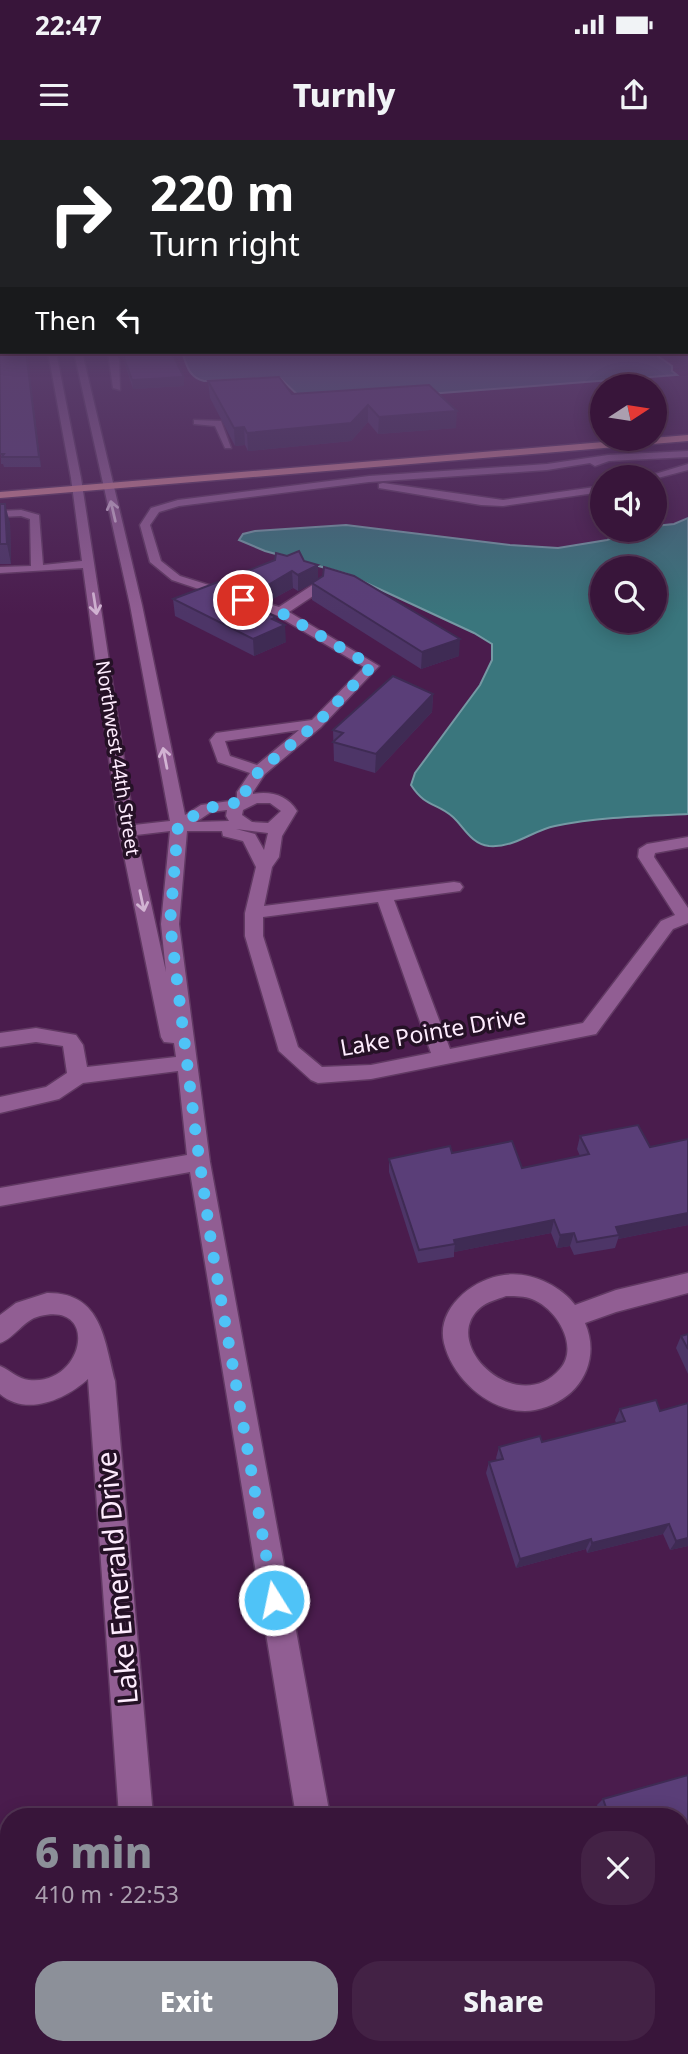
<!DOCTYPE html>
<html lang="en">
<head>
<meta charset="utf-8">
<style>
  :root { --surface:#38153a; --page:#432245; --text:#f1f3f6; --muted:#ab9faf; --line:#523454; --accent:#8c9099 }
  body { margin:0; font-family:"Noto Sans",sans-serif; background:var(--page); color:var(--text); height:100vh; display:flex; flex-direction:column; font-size:26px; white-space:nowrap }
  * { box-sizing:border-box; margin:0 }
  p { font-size:23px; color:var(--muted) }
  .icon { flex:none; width:38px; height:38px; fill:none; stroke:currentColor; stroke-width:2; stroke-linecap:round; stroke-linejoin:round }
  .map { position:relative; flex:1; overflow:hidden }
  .details { position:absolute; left:0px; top:1668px; width:690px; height:247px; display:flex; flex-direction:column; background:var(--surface); border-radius:28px 28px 0 0; box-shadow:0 4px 18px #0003,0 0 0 2px var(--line) }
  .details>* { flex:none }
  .guide { position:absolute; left:0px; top:0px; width:690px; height:214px; box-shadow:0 4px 18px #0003,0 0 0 2px var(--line); background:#202124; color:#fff; overflow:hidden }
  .needle { width:46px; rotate:78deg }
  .controls { position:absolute; left:590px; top:234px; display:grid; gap:14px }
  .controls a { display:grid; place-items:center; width:77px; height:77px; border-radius:50%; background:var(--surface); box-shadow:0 4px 18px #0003,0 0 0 2px var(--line); font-size:35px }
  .pin { position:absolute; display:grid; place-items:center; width:60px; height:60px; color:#fff; margin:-30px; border:4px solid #fff; border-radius:50%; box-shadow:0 2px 7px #0007 }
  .me { position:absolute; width:77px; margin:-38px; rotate:350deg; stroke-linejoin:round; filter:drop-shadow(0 0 5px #0008) }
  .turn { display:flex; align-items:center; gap:24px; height:147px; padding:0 35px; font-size:32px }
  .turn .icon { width:91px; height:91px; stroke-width:2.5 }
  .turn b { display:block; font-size:49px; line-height:60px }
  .then { display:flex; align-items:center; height:66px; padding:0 35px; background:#0003; gap:14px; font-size:26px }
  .round { display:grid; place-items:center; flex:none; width:74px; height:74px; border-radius:28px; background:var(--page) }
  .overview { display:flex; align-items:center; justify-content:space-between; height:119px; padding:0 35px }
  h1 { font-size:42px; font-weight:800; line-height:52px; color:var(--accent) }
  .button { display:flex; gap:14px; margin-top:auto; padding:14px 35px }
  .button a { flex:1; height:80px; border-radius:28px; background:var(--accent); color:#fff; font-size:28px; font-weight:800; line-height:80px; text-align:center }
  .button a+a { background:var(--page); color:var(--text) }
  .status { display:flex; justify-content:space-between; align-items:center; height:49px; padding:0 35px; background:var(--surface); direction:ltr }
  .status svg { height:19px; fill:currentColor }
  header { display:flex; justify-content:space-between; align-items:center; height:91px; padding:0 35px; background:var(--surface); font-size:32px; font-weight:800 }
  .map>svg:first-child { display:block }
  .water { fill:#3a767d; stroke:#7599a4; stroke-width:2; fill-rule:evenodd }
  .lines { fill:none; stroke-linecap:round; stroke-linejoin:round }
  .minor-casing { stroke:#613963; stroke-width:3 }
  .major-casing { stroke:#613963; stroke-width:3 }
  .minor { fill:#915e93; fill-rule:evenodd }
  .major { fill:#cf8394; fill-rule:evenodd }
  .wall { fill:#4d3567 }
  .shaded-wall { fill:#3f2b54 }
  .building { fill:#5a3e78; stroke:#3f2b54; stroke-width:2 }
  .oneway { stroke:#d2b3d3 }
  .route { stroke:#4fc3f7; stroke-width:12; stroke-dasharray:0 21.6 }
  .labels { text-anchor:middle; stroke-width:7; stroke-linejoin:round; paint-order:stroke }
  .far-street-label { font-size:19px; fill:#feecfe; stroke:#251126 }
  .street-label { font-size:23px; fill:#feecfe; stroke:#251126 }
  .near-street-label { font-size:28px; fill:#feecfe; stroke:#251126 }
</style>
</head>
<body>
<div class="status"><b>22:47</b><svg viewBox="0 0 49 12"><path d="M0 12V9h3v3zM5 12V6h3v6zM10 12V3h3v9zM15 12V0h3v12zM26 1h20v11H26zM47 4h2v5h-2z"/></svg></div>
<header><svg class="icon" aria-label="menu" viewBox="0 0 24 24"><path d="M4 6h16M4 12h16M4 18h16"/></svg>Turnly<svg class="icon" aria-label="share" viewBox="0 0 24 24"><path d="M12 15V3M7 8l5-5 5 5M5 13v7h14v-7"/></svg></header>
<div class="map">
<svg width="688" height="1914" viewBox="0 0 688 1914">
  <rect width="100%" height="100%" fill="#4a1c4d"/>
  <!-- water -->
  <g class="water">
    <path d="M 182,212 L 652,212 L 672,226 L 672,231 L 677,235 L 323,262 L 303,260 L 280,238 L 204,241 C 188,237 187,225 182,212 Z"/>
    <path d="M 688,378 L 688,674 C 644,676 598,677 555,686 C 531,691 515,708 489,706 C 471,704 464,687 453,677 C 436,662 426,668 411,645 L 415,633 L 480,545 L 492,520 L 492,504 L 474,493 L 347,434 L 265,411 L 239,400 L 243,394 L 255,391 L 346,385 L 510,405 L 558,408 L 607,400 L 635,390 L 654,390 L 655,386 L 674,384 ZM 602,429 L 654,429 L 654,481 L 602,481 Z"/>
  </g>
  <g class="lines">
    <!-- minor casing -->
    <g class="minor-casing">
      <g id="minor">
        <path d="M 48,212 L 56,212 L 81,338 L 134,685 L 170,681 L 130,465 L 74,212 L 82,212 L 142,465 L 185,675 L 201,665 L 237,660 L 237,652 L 250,633 L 218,622 L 210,600 L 216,593 L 312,580 L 364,527 L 276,475 L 172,440 L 150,422 L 140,385 L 151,368 L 178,360 L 369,336 L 547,324 L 608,315 L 688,311 L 688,317 L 609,321 L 595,326 L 590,323 L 547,330 L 369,342 L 179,366 L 159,372 L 150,385 L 161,421 L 180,436 L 279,467 L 314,444 L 322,444 L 322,450 L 289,472 L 379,526 L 321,587 L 265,634 L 253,652 L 253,654 C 271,651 287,655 297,671 L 282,696 L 279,717 L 272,727 L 264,766 L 454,742 L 460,743 L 463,747 L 460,751 L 394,760 L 450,909 L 583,883 L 661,781 L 675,775 L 638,717 L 639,709 L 647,704 L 688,697 L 688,707 L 655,713 L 654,717 L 688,768 L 688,783 L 673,789 L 596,894 L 371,939 L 318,943 L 311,940 L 279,911 L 245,796 L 245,773 L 256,727 L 243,701 L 223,696 L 222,691 L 187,691 L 179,784 L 210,1022 L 330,1676 L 296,1676 L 190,1032 L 0,1066 L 0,1048 L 187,1015 L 178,931 L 83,943 L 59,959 L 0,973 L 0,957 L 46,947 L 67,933 L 63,906 L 36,902 L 0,907 L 0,893 L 36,888 L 76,895 L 83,905 L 87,927 L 176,917 L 174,903 L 164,902 L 161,897 L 119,691 L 83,428 L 0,433 L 0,427 L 31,426 L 30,379 L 21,376 L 0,377 L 0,371 L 21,370 L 39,375 L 43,425 L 82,421 L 71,338 ZM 299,590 L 257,625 L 230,616 L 225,601 ZM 257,663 L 270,663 L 281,671 L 268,683 L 252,682 L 242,675 L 243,670 ZM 227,670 L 226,676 L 229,681 L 196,682 L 211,672 ZM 236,689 L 268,693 L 264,710 L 255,694 ZM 170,691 L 161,784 L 166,832 L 136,695 ZM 378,762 L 431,913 L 371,925 L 322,927 L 298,907 L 263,796 L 263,777 Z"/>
        <polygon points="108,212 116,212 119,220 120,250 113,248"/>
        <polygon points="194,280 221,281 231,308 225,308 215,286 194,284"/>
        <polygon points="688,324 688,330 654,339 642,338"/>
        <polygon points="383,343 503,360 602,346 602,352 503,366 481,365 379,348 379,344"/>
        <path d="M 688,1133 L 688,1153 L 616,1172 L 585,1183 C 602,1222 578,1262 535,1270 C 495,1277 453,1241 444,1203 C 436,1169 472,1139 504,1135 C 529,1131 560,1145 575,1165 L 616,1150 ZM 506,1156 C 514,1156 524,1156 532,1159 C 556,1168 580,1206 560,1229 C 517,1279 437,1203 481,1167 C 487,1162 498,1159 506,1156 Z"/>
        <path d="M 47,1153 C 102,1152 104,1200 115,1241 L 153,1676 L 119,1676 L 88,1239 C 66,1259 27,1277 0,1254 L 0,1226 C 10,1230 18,1239 29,1240 C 84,1246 100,1161 40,1176 C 23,1180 15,1198 0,1203 L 0,1175 L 16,1163 Z"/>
        <polygon points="0,1710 9,1711 9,1745 0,1744"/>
        <polygon points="9,1848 9,1886 0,1889 0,1851"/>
        <rect x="135" y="1906" width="38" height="8"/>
        <polygon points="334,1906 372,1906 374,1914 336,1914"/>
      </g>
    </g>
    <!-- major casing -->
    <g class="major-casing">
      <polygon id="major" points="688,295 688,301 0,358 0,352"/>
    </g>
    <!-- minor -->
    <use href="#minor" class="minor"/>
    <!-- major -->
    <use href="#major" class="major"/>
  </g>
  <!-- wall -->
  <g class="wall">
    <polygon points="0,207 2,212 27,212 41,327 4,327 3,324 1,324"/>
    <polygon points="121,212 171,212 184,237 184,246 133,249"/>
    <polygon points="208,241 292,254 429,245 456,288 378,294 368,282 351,301 248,311 245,305 235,306 210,258"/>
    <polygon points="0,364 10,383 11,424 0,424"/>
    <polygon points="304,421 318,425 318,439 459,516 421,529 312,460 312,444 298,451 293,448 269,461 252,456 253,465 276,481 286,502 254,516 175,476 173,459 238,449 237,435"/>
    <polygon points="433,554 432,572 375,633 334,621 333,590"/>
    <polygon points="580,996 650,1007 688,999 688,1085 618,1099 615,1108 574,1115 570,1106 557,1108 551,1093 454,1112 454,1117 418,1123 389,1032 389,1019 452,1013 522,1028 580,1016 577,1009"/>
    <polygon points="688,1194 688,1234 676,1208 681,1196"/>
    <polygon points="688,1263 688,1406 670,1410 663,1394 587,1413 586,1409 516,1428 486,1333 489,1322 497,1320 496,1318 499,1307 542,1302 616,1283 615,1280 620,1269 660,1271"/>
    <polygon points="603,1659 681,1676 601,1676 597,1665"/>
  </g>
  <!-- shaded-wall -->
  <g class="shaded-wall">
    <polygon points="26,212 27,212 41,327 39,317"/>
    <polygon points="184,237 184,246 133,249 132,240"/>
    <polygon points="368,265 368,282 351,301 248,311 247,293"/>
    <polygon points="457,271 456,288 378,294 379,277"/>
    <polygon points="244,287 245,305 235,306 234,288"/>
    <polygon points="5,364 10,383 11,424 7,404"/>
    <polygon points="318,425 318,441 298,451 298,435"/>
    <polygon points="292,431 293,448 269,461 268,445"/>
    <polygon points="252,453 253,470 242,459"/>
    <polygon points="276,477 276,489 285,485 286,502 254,516 253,499 272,479"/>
    <polygon points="460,499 459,516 421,529 422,512"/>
    <polygon points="433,554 432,572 375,633 376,614"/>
    <polygon points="688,1073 688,1085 618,1099 619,1095 616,1087"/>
    <polygon points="554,1080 551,1093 454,1112 455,1104 454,1100"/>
    <polygon points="574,1093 570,1106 557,1108 560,1095"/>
    <polygon points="669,1384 663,1394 587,1413 592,1403"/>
    <polygon points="688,1398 688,1406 670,1410 676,1401"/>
    <polygon points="591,1399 586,1409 516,1428 520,1419"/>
  </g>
  <!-- building -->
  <g class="building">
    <polygon points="0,207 2,207 2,212 26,212 39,317 2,317 4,314 0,314"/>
    <polygon points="122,212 171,212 184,237 132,240"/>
    <polygon points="279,237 292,254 429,245 457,271 379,277 368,265 351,283 247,293 244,287 234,288 208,241"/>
    <polygon points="0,364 5,364 7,404 0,404"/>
    <polygon points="299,411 304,421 318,425 298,435 292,431 268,445 237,435 275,420 276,413 287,416"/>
    <polygon points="324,427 354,436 460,499 422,512 312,443 323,436"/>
    <polygon points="218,442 252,453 242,459 276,477 272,479 285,485 253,499 173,459"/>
    <polygon points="393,536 433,554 376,614 333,602 343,593 333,590"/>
    <polygon points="638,985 650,1007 688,999 688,1073 616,1087 619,1095 577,1102 574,1093 560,1095 554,1080 454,1100 455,1104 419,1110 389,1019 450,1006 452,1013 512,1001 522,1028 589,1014 580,996"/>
    <polygon points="688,1194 688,1209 681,1196"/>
    <polygon points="656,1260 660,1271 688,1263 688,1398 676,1401 669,1384 592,1403 591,1399 520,1419 489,1322 503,1319 499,1307 540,1296 542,1302 625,1281 620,1269"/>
    <polygon points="688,1635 688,1877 681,1879 681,1676 609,1676 603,1659"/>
  </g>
  <!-- one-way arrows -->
  <defs><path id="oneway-shaft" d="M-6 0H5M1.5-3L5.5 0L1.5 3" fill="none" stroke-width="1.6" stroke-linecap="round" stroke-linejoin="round" transform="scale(1.75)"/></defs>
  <g class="oneway">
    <use href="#oneway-shaft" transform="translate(113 371) rotate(-103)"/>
    <use href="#oneway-shaft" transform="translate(95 464) rotate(81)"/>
    <use href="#oneway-shaft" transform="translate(165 618) rotate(-101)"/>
    <use href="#oneway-shaft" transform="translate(142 761) rotate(78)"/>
  </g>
  <!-- sky -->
  <linearGradient id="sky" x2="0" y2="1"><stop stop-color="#290f2a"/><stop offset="0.44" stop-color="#5a406d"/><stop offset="1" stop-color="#5a406d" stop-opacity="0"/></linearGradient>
  <rect width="688" height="475" fill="url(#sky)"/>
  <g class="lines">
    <!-- route -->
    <polyline class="route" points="243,460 280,472 372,526 316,584 259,631 245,652 245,661 207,668 178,685 170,783 196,996 212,1108 274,1460"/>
  </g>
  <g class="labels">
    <!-- far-street labels -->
    <g class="far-street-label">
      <text transform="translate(118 618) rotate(81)" y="7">Northwest 44th Street</text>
    </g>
    <!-- street labels -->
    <g class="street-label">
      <text transform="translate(433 892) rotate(-10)" y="8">Lake Pointe Drive</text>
    </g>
    <!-- near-street labels -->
    <g class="near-street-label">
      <text transform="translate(117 1438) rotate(-95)" y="10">Lake Emerald Drive</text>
    </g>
  </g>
</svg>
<div class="controls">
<a><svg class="needle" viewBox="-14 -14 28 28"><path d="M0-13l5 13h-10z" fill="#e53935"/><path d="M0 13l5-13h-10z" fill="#ab9faf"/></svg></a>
<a><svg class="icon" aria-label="sound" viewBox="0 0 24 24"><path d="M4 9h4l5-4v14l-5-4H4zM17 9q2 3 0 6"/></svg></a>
<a><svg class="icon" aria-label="search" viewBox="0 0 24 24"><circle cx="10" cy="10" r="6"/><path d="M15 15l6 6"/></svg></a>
</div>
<div class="pin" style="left:243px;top:460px;background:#d93025"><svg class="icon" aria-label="arrive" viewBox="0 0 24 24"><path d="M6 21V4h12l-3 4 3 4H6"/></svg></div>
<svg class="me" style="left:274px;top:1460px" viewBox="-20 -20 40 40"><circle r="17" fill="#4fc3f7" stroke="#fff" stroke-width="3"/><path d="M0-11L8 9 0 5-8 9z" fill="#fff"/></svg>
<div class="guide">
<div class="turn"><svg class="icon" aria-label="right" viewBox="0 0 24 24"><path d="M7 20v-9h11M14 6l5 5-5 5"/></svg><div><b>220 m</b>Turn right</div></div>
<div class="then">Then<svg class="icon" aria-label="left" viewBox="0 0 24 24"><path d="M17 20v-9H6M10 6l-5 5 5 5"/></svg></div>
</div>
<section class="details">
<div class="overview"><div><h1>6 min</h1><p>410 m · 22:53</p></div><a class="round"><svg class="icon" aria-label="close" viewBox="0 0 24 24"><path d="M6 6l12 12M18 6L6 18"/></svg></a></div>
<div class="button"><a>Exit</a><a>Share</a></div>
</section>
</div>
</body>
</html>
